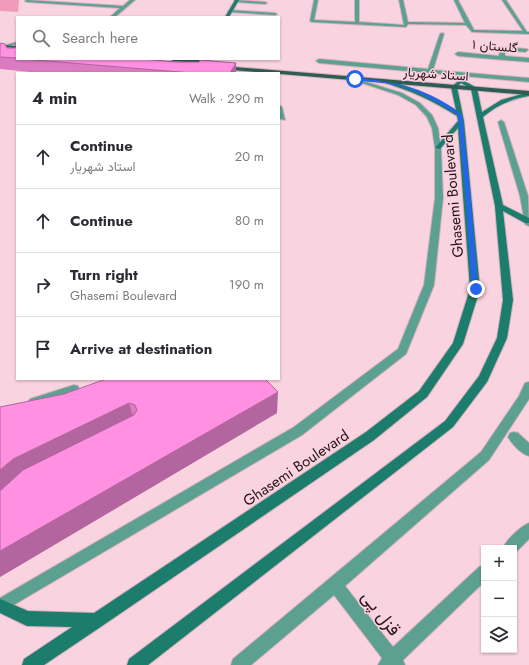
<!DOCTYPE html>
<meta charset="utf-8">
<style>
body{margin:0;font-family:Jost,Vazirmatn,sans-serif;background:#f2f2f3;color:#2b2b33}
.controls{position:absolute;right:12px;bottom:12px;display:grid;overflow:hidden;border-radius:0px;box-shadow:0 1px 3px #0004}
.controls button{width:36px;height:36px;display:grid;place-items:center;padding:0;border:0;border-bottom:1px solid #e1e1e2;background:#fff;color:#2b2b33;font:20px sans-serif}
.stop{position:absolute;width:12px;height:12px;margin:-9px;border:3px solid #2563eb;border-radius:50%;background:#fff}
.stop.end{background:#2563eb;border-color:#fff;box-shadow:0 1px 4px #0008}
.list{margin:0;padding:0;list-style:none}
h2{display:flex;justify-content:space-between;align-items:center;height:52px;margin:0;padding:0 16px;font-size:17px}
h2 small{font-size:13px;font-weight:400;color:#7c7c81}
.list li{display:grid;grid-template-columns:26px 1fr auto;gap:12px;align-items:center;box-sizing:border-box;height:64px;padding:0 16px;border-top:1px solid #e1e1e2}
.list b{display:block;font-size:15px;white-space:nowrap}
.list p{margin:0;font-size:13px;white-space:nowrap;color:#7c7c81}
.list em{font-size:13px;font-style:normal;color:#7c7c81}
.icon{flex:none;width:22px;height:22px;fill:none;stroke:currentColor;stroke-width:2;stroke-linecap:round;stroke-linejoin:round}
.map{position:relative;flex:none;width:529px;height:665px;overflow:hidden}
.search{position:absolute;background:#fff;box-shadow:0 1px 3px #0004;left:16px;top:16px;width:264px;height:44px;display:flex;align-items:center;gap:10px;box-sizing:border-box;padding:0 14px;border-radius:0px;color:#7c7c81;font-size:15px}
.panel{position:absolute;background:#fff;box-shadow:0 1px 3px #0004;left:16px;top:72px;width:264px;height:308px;border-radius:0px}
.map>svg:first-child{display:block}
.green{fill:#f29ab9}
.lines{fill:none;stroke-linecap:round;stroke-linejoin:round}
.street-casing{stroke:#d3b0bc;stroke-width:2}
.secondary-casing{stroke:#d3b0bc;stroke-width:2}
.primary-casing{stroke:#d3b0bc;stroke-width:2}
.street{fill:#5ca091;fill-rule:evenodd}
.secondary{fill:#1d7d6c;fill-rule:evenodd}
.primary{fill:#2c5c52;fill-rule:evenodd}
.wall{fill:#db7cc2}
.shaded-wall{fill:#b2659e}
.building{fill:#ff90e2;stroke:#b2659e}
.route{fill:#2563eb}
.labels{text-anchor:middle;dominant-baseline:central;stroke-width:3;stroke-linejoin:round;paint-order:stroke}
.far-street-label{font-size:13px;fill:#28131b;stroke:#f9d3df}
.street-label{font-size:15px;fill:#28131b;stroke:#f9d3df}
.near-street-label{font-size:18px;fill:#28131b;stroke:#f9d3df}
</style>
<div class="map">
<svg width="529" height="665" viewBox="0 0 529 665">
<rect width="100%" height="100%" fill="#f9d3df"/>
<!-- green -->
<path class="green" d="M0 0H19L18 12 0 11Z"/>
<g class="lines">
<defs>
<path id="street" d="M26 0 123 6 130 0H135L115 17H110L120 8 27 2 25 1Z
M235 0 265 2 267 3 265 4 236 2 234 1Z
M314 0H318L314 20 355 22V0H359V22L404 25 399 0H403L408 22 465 23 454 0H458L474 30 523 31 502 0H506L527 32H529V34L472 32 466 25 408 24 406 27 312 22 310 21Z
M230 10 275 13 277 14 275 15 228 12Z
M442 33 444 34 433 70 529 78V82L319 63 316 61 319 59 428 69 440 34Z
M17 42V44L5 47 3 46Z
M500 47 527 49 528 50 525 52 505 50V56L529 58V62L458 56 455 54 458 52 499 56Z
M353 78 402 93 420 103 432 115 438 128 441 148 443 198 434 285 406 354 302 435 0 613V598L294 427 398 349 424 285 435 198V148L432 128 427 117 416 105 398 95 353 80Z
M279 105 282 107 285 120 280 119Z
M501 120 504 122 528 196 529 226 525 224 520 196 498 122Z
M529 382V399L489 460 345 586 393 647 479 567 484 565V582L403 660 405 665H378L382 658 334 595 251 665H231L233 659 481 452 519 396 525 383Z
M74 385 78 386 79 389 78 392 34 407 30 405 28 402 30 399Z
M514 432 518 433 529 443V456C521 454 512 444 508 437L510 433Z
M529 523V539L515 553 514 548H503C507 539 520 527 529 523Z"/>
<path id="secondary" d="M235 0H239L229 17H225Z
M383 79C410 86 432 95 456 110L451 87 461 79 477 88 482 112 501 100 529 92V96C511 99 497 105 483 117L503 205 529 218V223H525L503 211 513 300 507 338 487 382 453 427 148 665H127L129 659 445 421 479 376 497 338 503 300 495 206 471 89 461 83 457 87 464 121 480 289 463 344 427 397 374 440 102 626 44 665H22L24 659 72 627 27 626 0 613V599L28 611 94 613 366 432 419 391 453 343 470 289 458 128 440 149 435 148 458 121 457 116C431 100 410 90 381 82V80Z"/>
<path id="primary" d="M0 45 17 46V48L0 47Z
M170 59H193L215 62 212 64 173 61Z
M222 66 529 91V95L220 69V67Z"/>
</defs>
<!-- street casing -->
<use href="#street" class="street-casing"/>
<!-- secondary casing -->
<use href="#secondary" class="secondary-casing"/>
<!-- primary casing -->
<use href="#primary" class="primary-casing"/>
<!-- street -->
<use href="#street" class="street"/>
<!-- secondary -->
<use href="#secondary" class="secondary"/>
<!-- primary -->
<use href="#primary" class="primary"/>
</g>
<!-- wall -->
<path class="wall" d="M0 43 7 48H15L16 47 15 45H17V59H142L176 62 236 63V73H41L0 69Z
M64 394 277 413 0 577Z"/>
<!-- shaded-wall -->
<path class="shaded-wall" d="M236 63V73H230Z
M278 392 277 413 0 577V551Z
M129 403 135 424 0 502V470L13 459Z"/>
<!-- building -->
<path class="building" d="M0 43 5 44 7 48H15L17 46 15 45H17V58L0 57Z
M23 59H142L176 62H199L200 60 236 63 230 73H192Z
M106 379H265L278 392 0 551V491L23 470 134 415 137 410 135 405 129 403 13 459 0 470V407L64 394Z"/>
<!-- route -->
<path class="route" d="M355 78C394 81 431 89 462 115L471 201 478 291 472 289 466 201 458 115C442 105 424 94 406 88 389 82 371 82 354 80Z"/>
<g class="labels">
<!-- far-street labels -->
<g class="far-street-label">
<text transform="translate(495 46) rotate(5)">۱ گلستان</text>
<text transform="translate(436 74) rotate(4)">استاد شهریار</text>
</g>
<!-- street labels -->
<g class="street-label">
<text transform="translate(453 196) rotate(-95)">Ghasemi Boulevard</text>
<text transform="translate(296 468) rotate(-34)">Ghasemi Boulevard</text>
</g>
<!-- near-street labels -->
<g class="near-street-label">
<text transform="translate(381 613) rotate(52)">قزل پی</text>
</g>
</g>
</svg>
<div class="controls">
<button>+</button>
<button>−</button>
<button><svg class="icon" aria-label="layers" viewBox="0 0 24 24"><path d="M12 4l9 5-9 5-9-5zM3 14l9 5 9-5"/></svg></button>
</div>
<div class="stop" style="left:355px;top:79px"></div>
<div class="stop end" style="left:476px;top:289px"></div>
<div class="search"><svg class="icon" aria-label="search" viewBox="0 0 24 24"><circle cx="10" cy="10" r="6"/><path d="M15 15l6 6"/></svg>Search here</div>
<section class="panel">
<h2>4 min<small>Walk · 290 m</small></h2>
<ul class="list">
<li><svg class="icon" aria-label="ahead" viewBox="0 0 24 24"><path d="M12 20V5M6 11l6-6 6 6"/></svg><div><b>Continue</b><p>استاد شهریار</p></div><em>20 m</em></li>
<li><svg class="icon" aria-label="ahead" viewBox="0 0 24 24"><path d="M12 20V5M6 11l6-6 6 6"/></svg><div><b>Continue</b></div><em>80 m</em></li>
<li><svg class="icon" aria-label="right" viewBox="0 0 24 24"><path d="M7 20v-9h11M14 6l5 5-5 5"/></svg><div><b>Turn right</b><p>Ghasemi Boulevard</p></div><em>190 m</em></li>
<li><svg class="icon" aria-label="arrive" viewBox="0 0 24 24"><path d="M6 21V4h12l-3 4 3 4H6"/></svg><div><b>Arrive at destination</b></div></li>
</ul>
</section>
</div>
